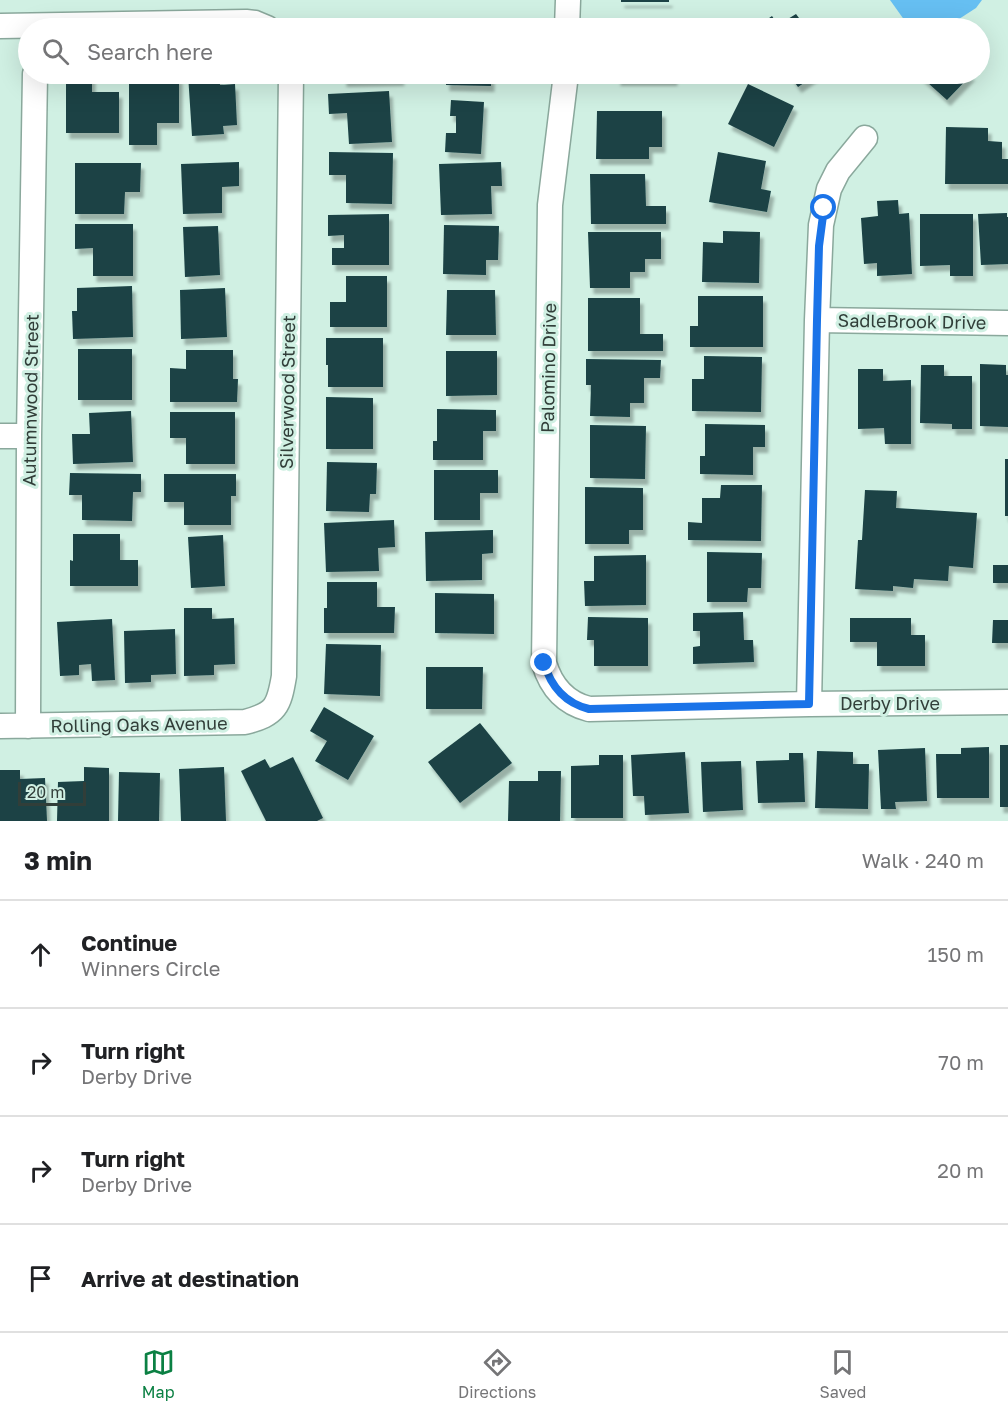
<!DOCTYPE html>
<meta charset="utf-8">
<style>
body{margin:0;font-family:"Golos Text",sans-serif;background:#f2f2f2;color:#202124}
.scale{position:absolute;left:18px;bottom:15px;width:68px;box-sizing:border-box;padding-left:6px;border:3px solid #313e39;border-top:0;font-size:16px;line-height:21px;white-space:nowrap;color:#313e39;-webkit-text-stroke:4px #d0f0e3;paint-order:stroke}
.stop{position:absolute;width:18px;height:18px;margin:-14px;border:4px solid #1a73e8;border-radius:50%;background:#fff}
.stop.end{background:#1a73e8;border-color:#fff;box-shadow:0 2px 6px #0008}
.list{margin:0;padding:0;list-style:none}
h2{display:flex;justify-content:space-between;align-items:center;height:78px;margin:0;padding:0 24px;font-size:26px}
h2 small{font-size:20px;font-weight:400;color:#757577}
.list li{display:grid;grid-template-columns:39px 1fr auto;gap:18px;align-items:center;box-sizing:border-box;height:108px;padding:0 24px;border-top:2px solid #e0e0e0}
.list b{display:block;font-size:22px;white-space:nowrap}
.list p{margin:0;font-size:20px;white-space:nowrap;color:#757577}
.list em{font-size:20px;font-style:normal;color:#757577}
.icon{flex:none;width:33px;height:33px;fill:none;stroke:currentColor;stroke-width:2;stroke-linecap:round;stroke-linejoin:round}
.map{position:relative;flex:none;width:1008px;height:821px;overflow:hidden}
.search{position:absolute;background:#fff;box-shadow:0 6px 24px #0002;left:18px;right:18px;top:18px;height:66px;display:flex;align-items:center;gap:15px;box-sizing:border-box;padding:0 21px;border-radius:33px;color:#757577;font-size:22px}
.sheet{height:510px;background:#fff}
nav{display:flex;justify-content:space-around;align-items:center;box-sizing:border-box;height:84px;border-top:2px solid #e0e0e0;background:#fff;font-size:16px;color:#757577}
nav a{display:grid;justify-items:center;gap:3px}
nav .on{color:#0b8043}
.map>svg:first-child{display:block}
.water{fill:#66bff2}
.building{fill:#1a4245;filter:url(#shadow)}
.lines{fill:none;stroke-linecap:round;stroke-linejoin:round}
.street-casing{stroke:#8aa89c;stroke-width:27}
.street{stroke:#fff;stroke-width:24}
.route{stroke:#1a73e8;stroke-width:8}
.labels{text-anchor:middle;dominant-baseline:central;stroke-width:6;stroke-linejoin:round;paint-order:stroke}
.street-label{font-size:18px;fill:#313e39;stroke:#d0f0e3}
</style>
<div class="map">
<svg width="1008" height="821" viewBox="0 0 1008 821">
<defs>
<filter id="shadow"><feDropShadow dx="3.5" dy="6" stdDeviation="1.5" flood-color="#0004"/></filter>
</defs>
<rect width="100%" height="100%" fill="#d0f0e3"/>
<!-- water -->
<path class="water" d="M890 0H982L976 8 945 28H910Z"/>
<!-- building -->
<path class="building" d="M621 0H669V2H621Z
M796 14 805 26 817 18 824 28H758L756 27 772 16 778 25Z
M66 74H92V92H119V133H66Z
M129 74H151V77H179V123H157V145H129Z
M188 74H219L220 85 235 84 237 125 223 126 224 134 192 136Z
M343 74H400L401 80 343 81Z
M446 74H491V86L446 85Z
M617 74H674V80H617Z
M789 74H817L798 87Z
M918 74H972L947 100Z
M748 84 794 106 774 147 728 124Z
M389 91 392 142 349 144 347 113 329 114 328 94Z
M451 100 484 102 481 154 445 152 446 133H456V116H450Z
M597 111H662V147H649V159H596Z
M946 127 988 128V141L1002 142V159H1008V184H945Z
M329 152 393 153 392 204 346 203V175H329Z
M718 152 766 161 761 189 771 191 767 212 709 202Z
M239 162V186L222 187V213L183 214 181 164Z
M501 162 502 186H491L492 214 441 215 439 164Z
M75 163H141L140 192H125L124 214H75Z
M590 174H645L646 206H666V224H591Z
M898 200 899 214 909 213 912 274 877 276V263L864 264 861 218 878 216 877 201Z
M1007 213V217H1008V264L981 265 978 214Z
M389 214V265H332V248H344V235L328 236V215Z
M920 214H973V276H950V265L920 266Z
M75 224H133V276H93V248L75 249Z
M444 225 499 226 498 260H486V275L443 274Z
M218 226 220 275 185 277 183 227Z
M723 231 760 232 759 283 702 282 703 242 723 243Z
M588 232H661V259H645V272H630V288H590Z
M346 276H387V327H330V302H346Z
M132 286 133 337 73 339 72 311H77V288Z
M225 288 227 337 181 339 180 290Z
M447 290H495L496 335H446Z
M698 296H763V347H690V326H698Z
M588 298H640V334H663V351H588Z
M326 338H383V387H328V365H326Z
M78 349H132V400H78Z
M186 350H233V379H238L237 402H170V368L186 369Z
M446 351H497V395L446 396Z
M704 356 762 357 761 412 692 411V379H704Z
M586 359 661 360 660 378H644V403H630V417L590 416 591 385H586Z
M980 364 1006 365V375H1008V427L980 426Z
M921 365H944V376H972V429H952V424L920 423Z
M858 369H883V381L911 380V444H885L884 428 858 429Z
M326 397 373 398V449H326Z
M437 409 496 410V431H483V460H433V441H437Z
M131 411 133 462 73 464 72 434H90L89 413Z
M170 412H235V464H186V438H170Z
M705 424 765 425V447H753V475L700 474V456H705Z
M590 425 646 426 645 479 590 478Z
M1005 459H1008V516H1005Z
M327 462 377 463 376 494H370L369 512 326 511Z
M434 470H498V493H480V520H434Z
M70 473 141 474V492H133L132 521 82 520V495H69Z
M164 474H236V496H231V525H184V502H164Z
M721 485H762L761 541 688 540V522L702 523V498H720Z
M585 487 643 488V530H629V544H585Z
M865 490 897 491 896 508 977 513 973 568 949 566 948 581 914 579 913 588 893 586V591L855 589 858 540H862Z
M394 520 395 547 378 548 379 571 326 572 324 523Z
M493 530V553L482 554V580L426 581 425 532Z
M73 534H120V560H138V586H70V560L73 561Z
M223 535 225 586 191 588 188 537Z
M707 552 762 553 761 588H748L747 602H707Z
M646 555V605L585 606 584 581H594V556Z
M993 565H1008V583H993Z
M327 582H377V607H395L394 633H324V608H327Z
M435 593 494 594V634L435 633Z
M184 608H212V619L234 618 235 664 214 665V675L184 676Z
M743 612 744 640H753L754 662 693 664V647L700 646V631H693V613Z
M588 617 648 618V666H594V640H587Z
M850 618H911V635H925V666H877V642H850Z
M112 619 115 680 92 681 91 664 79 665V675L60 676 57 622Z
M993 620H1008V643H992Z
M175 629 176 674 151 675V682L125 683 124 631Z
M326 644 381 645 380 696 324 694Z
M426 667H483L482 709H426Z
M324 707 374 736 348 780 315 761 327 741 310 731Z
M480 723 512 763 460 803 428 762Z
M1000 745H1008V807H1000Z
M989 747V798H937L936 754H961V748Z
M925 748 927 801 895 802 896 809H881L878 750Z
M817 751 853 752V764H869L868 809 815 808Z
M685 752 689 813 645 815 644 796H633L631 755Z
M789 753H803L805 802 758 803 756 761 789 760Z
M599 755H623V818H571V766L599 765Z
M293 757 323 818 317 821H266L241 771 265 759 270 768Z
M741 761 743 810 703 812 701 762Z
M84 767 109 768V821H57L58 782 84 781Z
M224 767 226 821H181L179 769Z
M0 770H20V779L45 778 47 821H0Z
M538 771H561L560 821H508L509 781H538Z
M119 772 160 773 159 821H118Z"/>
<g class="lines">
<defs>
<path id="street" d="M0 26 246 22 255 23 267 28
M567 28 568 0
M566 74 550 205 544 663C551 687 565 703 589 709L809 704 1008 702
M817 320 1008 323
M0 436H29
M809 704 817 320 821 225 829 189 838 171 865 138
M0 726 245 722C276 714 279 706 284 676L291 74
M28 726 29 436 35 74"/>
</defs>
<!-- street casing -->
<use href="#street" class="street-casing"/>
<!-- street -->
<use href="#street" class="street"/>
</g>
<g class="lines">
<!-- route -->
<path class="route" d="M544 663C551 687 565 703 589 709L809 704 817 320 819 246 824 208"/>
</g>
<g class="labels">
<!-- street labels -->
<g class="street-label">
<text transform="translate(912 321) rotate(1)">SadleBrook Drive</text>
<text transform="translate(548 368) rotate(-89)">Palomino Drive</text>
<text transform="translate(287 392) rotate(-89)">Silverwood Street</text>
<text transform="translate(30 400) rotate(-89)">Autumnwood Street</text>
<text x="890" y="703">Derby Drive</text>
<text transform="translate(139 724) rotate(-1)">Rolling Oaks Avenue</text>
</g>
</g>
</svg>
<div class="scale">20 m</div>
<div class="stop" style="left:824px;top:208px"></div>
<div class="stop end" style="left:544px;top:663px"></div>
<div class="search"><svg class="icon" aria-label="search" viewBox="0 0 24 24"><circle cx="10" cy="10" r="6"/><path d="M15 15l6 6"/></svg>Search here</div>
</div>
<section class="sheet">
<h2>3 min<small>Walk · 240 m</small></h2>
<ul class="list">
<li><svg class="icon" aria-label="ahead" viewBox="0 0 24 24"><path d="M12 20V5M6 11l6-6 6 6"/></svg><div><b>Continue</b><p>Winners Circle</p></div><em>150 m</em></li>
<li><svg class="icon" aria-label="right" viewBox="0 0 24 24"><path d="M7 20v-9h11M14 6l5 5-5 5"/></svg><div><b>Turn right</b><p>Derby Drive</p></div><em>70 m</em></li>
<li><svg class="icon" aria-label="right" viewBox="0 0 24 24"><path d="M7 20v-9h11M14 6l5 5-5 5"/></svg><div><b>Turn right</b><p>Derby Drive</p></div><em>20 m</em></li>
<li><svg class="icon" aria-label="arrive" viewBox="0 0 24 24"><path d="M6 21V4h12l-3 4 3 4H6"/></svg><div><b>Arrive at destination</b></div></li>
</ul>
</section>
<nav>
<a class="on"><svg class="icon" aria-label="map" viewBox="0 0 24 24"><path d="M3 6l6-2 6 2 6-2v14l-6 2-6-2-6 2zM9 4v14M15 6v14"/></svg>Map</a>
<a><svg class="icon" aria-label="directions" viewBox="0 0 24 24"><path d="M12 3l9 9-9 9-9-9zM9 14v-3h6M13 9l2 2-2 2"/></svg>Directions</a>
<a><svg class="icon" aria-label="saved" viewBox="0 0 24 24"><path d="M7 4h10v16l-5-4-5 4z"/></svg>Saved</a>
</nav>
